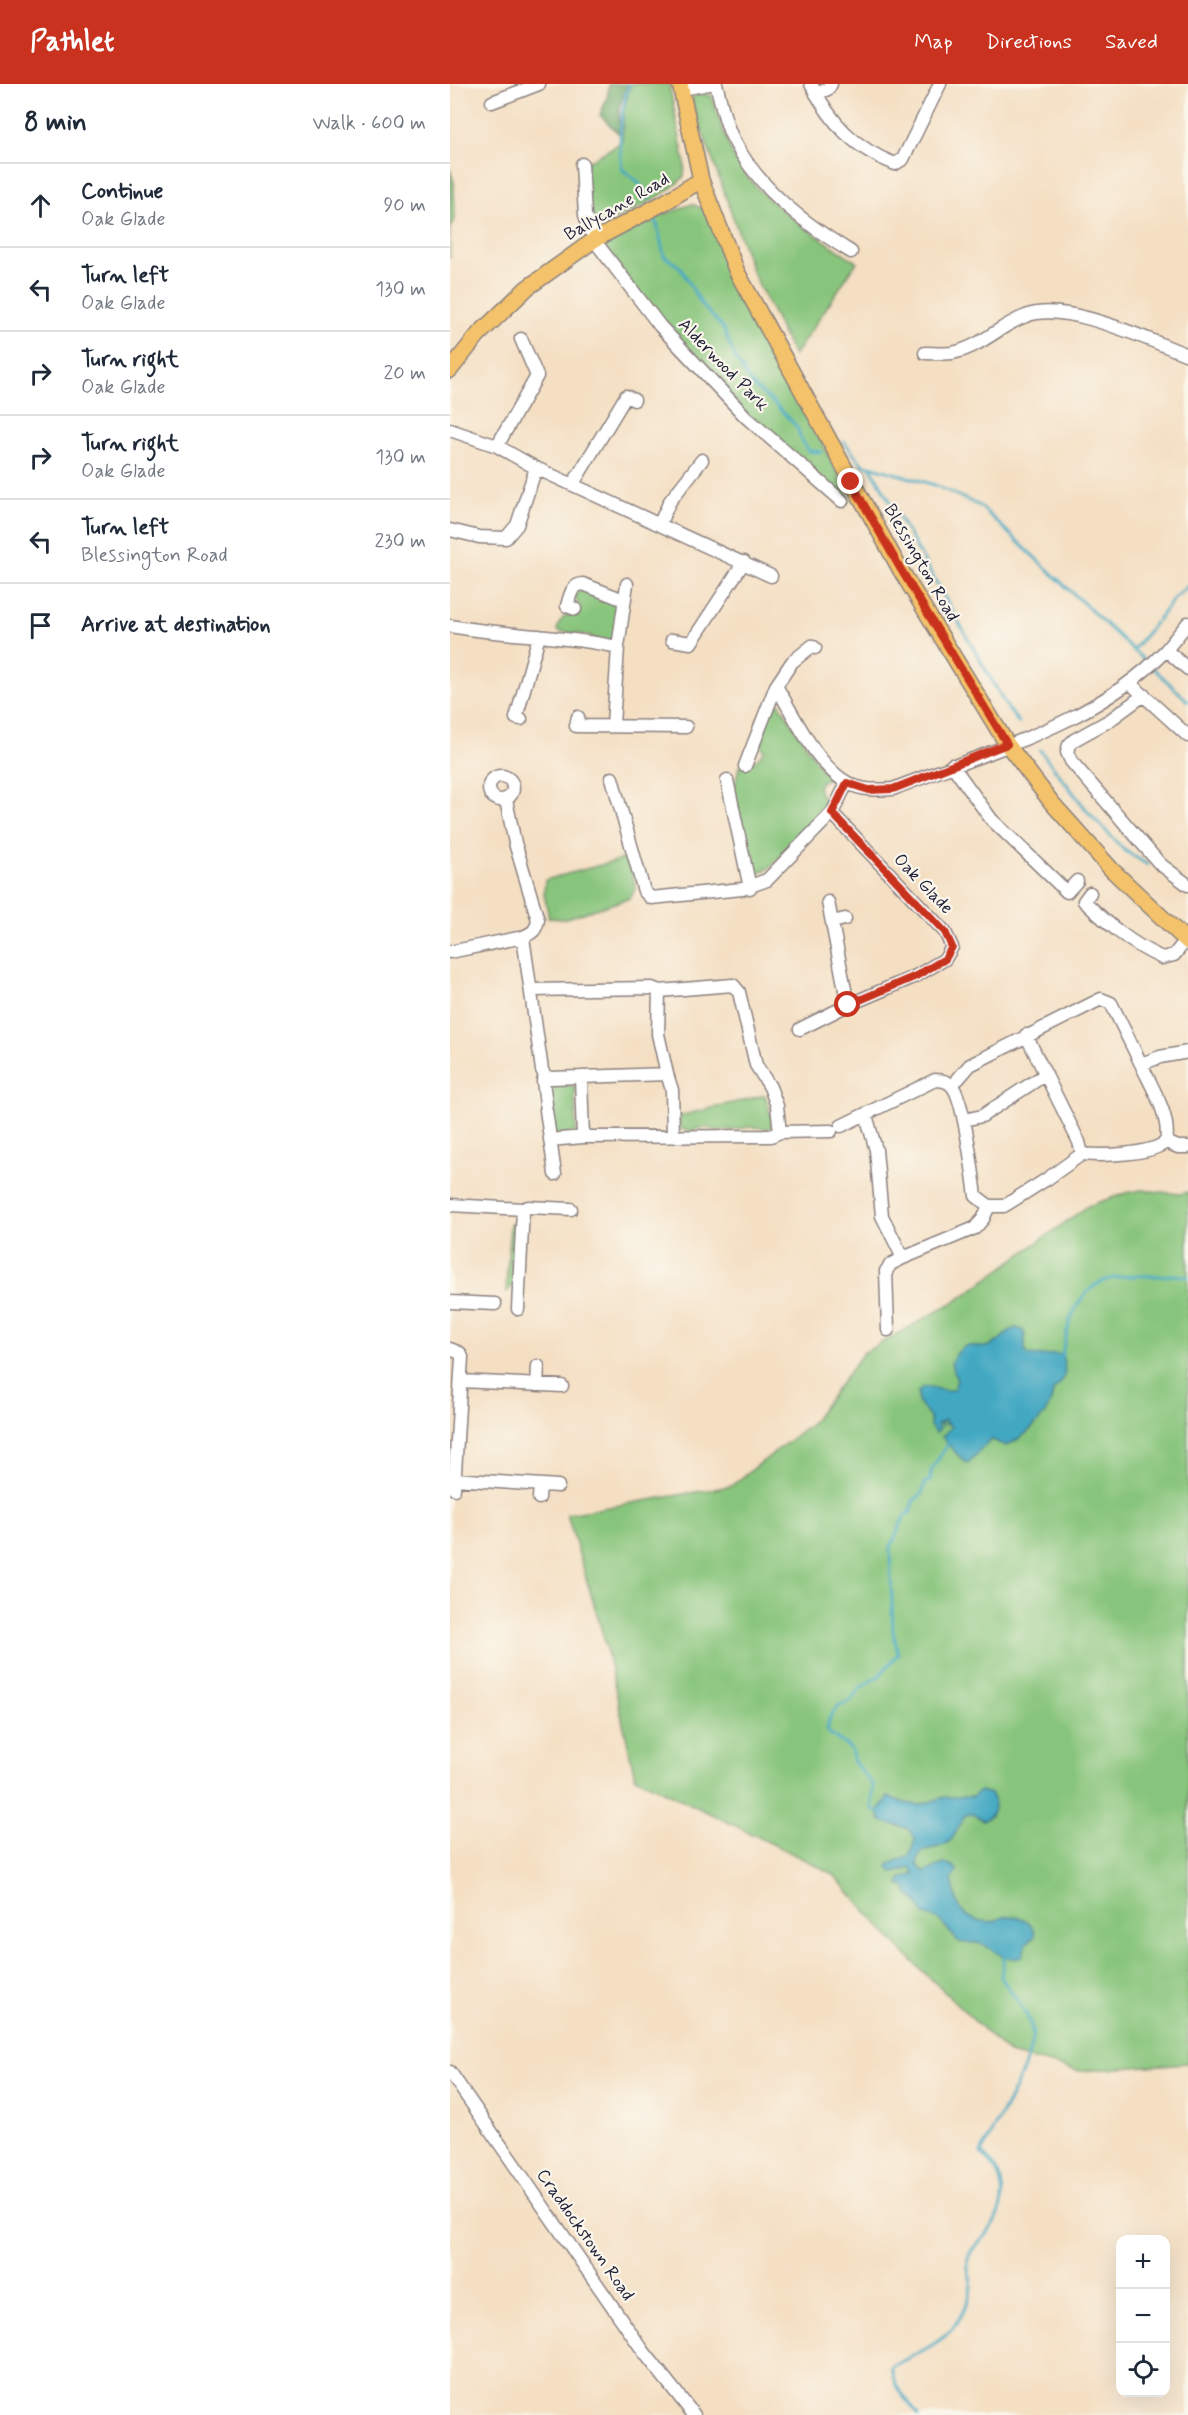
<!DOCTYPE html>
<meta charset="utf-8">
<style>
body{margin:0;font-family:Mynerve,sans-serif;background:#f6f6f7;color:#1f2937}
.controls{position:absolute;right:18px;bottom:18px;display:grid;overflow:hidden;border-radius:12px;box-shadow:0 6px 24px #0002}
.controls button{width:54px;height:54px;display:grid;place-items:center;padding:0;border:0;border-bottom:2px solid #e0e1e3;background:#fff;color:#1f2937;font:30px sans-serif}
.stop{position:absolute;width:18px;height:18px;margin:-14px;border:4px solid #c8321e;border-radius:50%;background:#fff}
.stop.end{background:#c8321e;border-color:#fff;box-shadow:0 2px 6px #0008}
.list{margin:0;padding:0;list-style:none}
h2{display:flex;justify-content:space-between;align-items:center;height:78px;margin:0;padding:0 24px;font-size:26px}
h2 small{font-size:20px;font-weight:400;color:#747a83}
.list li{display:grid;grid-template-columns:39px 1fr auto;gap:18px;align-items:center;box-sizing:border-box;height:84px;padding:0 24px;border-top:2px solid #e0e1e3}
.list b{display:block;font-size:22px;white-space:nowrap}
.list p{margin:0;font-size:20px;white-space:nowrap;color:#747a83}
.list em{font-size:20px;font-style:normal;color:#747a83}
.icon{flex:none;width:33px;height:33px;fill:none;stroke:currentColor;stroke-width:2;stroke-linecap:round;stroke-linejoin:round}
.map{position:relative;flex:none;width:738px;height:2331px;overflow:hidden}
header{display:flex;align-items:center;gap:36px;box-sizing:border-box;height:84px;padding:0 30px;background:#c8321e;color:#fff}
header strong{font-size:28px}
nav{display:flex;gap:33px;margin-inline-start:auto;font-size:21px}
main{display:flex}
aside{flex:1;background:#fff}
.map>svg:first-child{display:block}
.green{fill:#88c57b;stroke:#55745b;stroke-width:1.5}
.forest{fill:#6eaa6b;stroke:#486653;stroke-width:1.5}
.water{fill:#42a8c2;stroke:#32657e;stroke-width:1.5}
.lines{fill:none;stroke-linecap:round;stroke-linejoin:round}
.stream{stroke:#42a8c2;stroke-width:3}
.minor-casing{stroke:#8b807f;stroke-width:15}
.major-casing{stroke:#8b807f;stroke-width:18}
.minor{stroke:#fff;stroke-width:12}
.major{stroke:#f3c26a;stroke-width:15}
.route{stroke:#c8321e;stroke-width:8}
.labels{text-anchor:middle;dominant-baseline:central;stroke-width:4.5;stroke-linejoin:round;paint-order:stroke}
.street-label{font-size:18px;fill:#22223b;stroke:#fbf7ec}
</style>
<header>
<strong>Pathlet</strong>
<nav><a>Map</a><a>Directions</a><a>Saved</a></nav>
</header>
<main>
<aside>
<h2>8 min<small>Walk · 600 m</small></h2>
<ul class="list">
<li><svg class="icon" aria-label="ahead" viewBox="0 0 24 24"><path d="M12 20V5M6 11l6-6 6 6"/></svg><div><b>Continue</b><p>Oak Glade</p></div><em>90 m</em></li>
<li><svg class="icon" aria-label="left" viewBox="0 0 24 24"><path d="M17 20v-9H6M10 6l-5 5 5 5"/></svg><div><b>Turn left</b><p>Oak Glade</p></div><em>130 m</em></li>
<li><svg class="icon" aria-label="right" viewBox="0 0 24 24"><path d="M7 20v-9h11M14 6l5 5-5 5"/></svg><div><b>Turn right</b><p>Oak Glade</p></div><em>20 m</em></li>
<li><svg class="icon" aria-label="right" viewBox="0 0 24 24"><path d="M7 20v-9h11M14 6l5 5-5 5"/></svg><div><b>Turn right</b><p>Oak Glade</p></div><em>130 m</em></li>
<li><svg class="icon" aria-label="left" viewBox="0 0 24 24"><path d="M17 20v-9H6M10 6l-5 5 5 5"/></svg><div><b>Turn left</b><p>Blessington Road</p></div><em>230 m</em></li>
<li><svg class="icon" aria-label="arrive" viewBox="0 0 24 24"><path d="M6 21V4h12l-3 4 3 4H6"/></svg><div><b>Arrive at destination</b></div></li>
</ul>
</aside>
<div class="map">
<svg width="738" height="2331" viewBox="0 0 738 2331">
<rect width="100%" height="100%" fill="#fbf7ec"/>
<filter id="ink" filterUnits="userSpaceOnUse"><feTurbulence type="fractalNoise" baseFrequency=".0167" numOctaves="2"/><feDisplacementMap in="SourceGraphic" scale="12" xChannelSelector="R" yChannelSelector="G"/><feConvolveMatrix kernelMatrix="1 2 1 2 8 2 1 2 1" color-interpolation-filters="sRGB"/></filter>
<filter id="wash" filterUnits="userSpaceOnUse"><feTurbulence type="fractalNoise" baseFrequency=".008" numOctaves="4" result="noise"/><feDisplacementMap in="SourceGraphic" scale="24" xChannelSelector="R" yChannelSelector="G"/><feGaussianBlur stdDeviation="1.35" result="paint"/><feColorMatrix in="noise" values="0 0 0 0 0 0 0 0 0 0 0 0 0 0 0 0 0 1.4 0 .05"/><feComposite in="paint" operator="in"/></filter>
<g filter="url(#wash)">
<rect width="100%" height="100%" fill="#f4dfc3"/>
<!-- green -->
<path class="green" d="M181 0H219L235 80 234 93C212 115 178 129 149 142L137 131 134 80 172 58 174 25Z
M247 10 261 11C269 33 275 57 286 77 307 115 371 155 407 178L344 272 303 189 241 16Z
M0 85 4 99 5 135 0 145V175Z
M242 120 254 125 401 416 396 419 298 331 211 240 151 158 183 142Z
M132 505 164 518 168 524 166 556 152 557 137 551 107 547C109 535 116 528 128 532L130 523 125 514 127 508Z
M329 619 371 685 381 694 371 697 368 703 371 712 379 716 321 783 302 793 284 706 289 682C299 681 310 675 314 666 304 655 319 626 329 619Z
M177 774 186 804 180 814 114 835 99 834 94 810 95 796Z
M98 999 125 1002 126 1049 107 1051 104 1049Z
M315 1011 322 1035V1044C315 1046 310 1043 303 1043 291 1043 278 1049 265 1046 258 1044 250 1042 243 1047L230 1045 229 1032Z
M691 1106 730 1110 738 1108V1979L629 1987 559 1970 454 1869 382 1789 185 1693 154 1554 117 1430 281 1402 361 1340 413 1269 509 1215 638 1122 676 1109Z
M60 1140H68L64 1201 56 1208Z"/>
<!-- forest -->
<path class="forest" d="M159 0H177L169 24V50L150 31 157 14Z"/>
<!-- water -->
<path class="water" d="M566 1244 573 1246 575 1251V1266L578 1271C592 1274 600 1268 612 1271 616 1285 617 1297 604 1305 602 1310 602 1315 600 1319 594 1336 571 1356 555 1362L541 1355 518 1379C508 1374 500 1361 492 1353L501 1343 497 1339 495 1341V1336L492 1338 491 1342 490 1339 487 1340 489 1346 486 1349 480 1342V1334L468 1317V1308C478 1295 489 1311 504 1305L507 1296 501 1279C517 1248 525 1270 542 1261 552 1257 555 1247 566 1244Z
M530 1707 540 1710C547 1719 545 1733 533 1736L522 1730 515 1731C510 1739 506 1751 500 1757 486 1770 470 1757 467 1781L474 1788C486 1785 496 1773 507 1786L502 1796C505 1805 505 1816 510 1824 518 1835 530 1839 544 1837 549 1836 552 1832 557 1832 571 1832 584 1837 585 1852L577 1859 572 1873C551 1879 544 1862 527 1859 521 1858 513 1861 508 1857 493 1844 497 1836 474 1831L467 1817 458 1810 455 1803 449 1802 451 1795 465 1790 461 1784 444 1789 438 1784 439 1780 459 1772 465 1756C460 1737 443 1745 430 1736L428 1728 438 1713 455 1719 469 1721 495 1713H522Z"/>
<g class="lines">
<!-- stream -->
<path class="stream" d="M179 0C170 28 168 56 172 85L188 98 199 115
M206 135 214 172 230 183 252 221 273 244 286 276 302 301 324 319 347 343 351 355 359 367 371 368
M394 358 413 381 420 382 558 625 569 639
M420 382 485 401 530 422 697 579
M708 536 725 513 738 502
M683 566 705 539
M702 583 738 617
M590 666 639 729 674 766 698 781
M611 1273C615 1260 616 1245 622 1232 639 1192 665 1191 702 1192 716 1193 723 1188 738 1193
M430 1728 423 1726 422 1722 423 1701 404 1678 401 1665 379 1649 377 1644 380 1633 388 1622 400 1617 411 1603 429 1592 448 1570 443 1547 440 1465 454 1433 461 1427 463 1417 472 1410 475 1398 480 1397 481 1387 499 1358
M468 2331 445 2300 441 2283C459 2273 490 2260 503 2244 512 2232 522 2213 521 2198 520 2191 516 2182 518 2175 520 2164 531 2158 537 2150 558 2121 559 2092 531 2069 544 2042 587 1973 582 1945 577 1925 561 1910 551 1893L555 1869"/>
</g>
</g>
<g filter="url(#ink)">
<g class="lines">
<defs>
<path id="minor" d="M266 0C271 17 274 37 282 53 307 104 354 139 401 168
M361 0C381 39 404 64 445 80L453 75 490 0
M232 5 259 0
M366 10 378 5 381 0
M42 18 89 0
M132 80 135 131 144 156 210 242 296 333 392 417
M475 269C483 269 494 270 502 269 530 264 550 241 576 232 615 216 698 256 738 271
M0 346 47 362 86 384 321 492
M47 362 87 292 71 255
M123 400 176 312 184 316
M210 439 220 417 252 376
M0 446 29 453 56 454 67 441 86 384
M125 525 117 522C120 512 121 501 133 500L174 516
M738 539 716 566 738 585
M0 542C56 552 113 551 168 563
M222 556 241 559 294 478
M365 564 362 562 342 578 326 602C344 631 367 683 398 699 412 707 428 706 443 705 537 667 645 641 716 566
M680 599 738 652
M694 611 660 636 624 656 619 661 617 668 621 677 710 780 738 801
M128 633 126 642 236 643
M71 635 66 634 89 552
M163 641 168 563 177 500
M502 681 541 735 617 808 627 797
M295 682 326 602
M39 704a12 12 0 1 1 24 0a12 12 0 1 1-24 0Z
M162 694 194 807 201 814 292 805 317 796 382 729 397 699
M277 696 300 804
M640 809 634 817C658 840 681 860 712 874L724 871 736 856
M378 818 398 921
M382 838 395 835
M73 853 92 986 95 992 93 997 96 1020
M0 868 73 853C82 849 86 847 88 836L65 759 56 716
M81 906 202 904 209 907 283 901 289 908 306 981 320 1003 327 1022 330 1048 321 1052 133 1053 131 993 101 994 95 992
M209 907 208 950 217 990
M350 945 398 921 466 892 495 875 502 863 495 848 382 729
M576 951 629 1058 632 1070
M738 968 710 973 691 980C702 1004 721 1032 716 1058L728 1063H738
M131 993 217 990 222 1006 223 1053
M508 995 520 981 651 915 661 919 691 980
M96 1026 105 1090
M416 1031 426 1066 432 1132 453 1174 441 1180 436 1187 438 1246
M514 1036 532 1032 596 990
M391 1042 485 996C491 996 498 997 502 1002 514 1015 523 1091 526 1112L539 1122
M330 1048 381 1047
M100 1056 133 1053
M0 1121 73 1125 78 1123 121 1125
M453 1174 525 1144 533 1135 539 1122H554L597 1095 632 1070C652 1072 700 1071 716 1058
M0 1218 45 1220
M68 1225 73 1125
M0 1265 10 1269 12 1273 4 1405
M11 1297 112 1302
M87 1301 88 1282
M4 1395 108 1402
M89 1414 90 1401
M0 1988 194 2268 244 2331"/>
<path id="major" d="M230 0 251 96 287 188 450 485 557 660 602 719 662 786 738 858
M0 286 28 251 77 204 144 156 215 118 251 96"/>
</defs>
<!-- minor casing -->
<use href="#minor" class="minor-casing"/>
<!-- major casing -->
<use href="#major" class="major-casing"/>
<!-- minor -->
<use href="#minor" class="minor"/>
<!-- major -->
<use href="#major" class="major"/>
</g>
</g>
<g class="lines" filter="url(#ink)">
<!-- route -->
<path class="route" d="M398 921 466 892 495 875 502 863 495 848 382 729 397 699 419 706 443 705 557 660 450 484 401 398"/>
</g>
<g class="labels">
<!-- street labels -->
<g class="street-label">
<text transform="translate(167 123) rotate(-30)">Ballycane Road</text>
<text transform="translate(273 281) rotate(46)">Alderwood Park</text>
<text transform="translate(471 479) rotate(60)">Blessington Road</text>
<text transform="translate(473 800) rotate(46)">Oak Glade</text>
<text transform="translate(135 2151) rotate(55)">Craddockstown Road</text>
</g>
</g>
</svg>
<div class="controls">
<button>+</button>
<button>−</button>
<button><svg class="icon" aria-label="locate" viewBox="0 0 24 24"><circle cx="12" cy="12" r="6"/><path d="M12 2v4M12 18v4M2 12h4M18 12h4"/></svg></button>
</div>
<div class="stop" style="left:398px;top:921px"></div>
<div class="stop end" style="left:401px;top:398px"></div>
</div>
</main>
